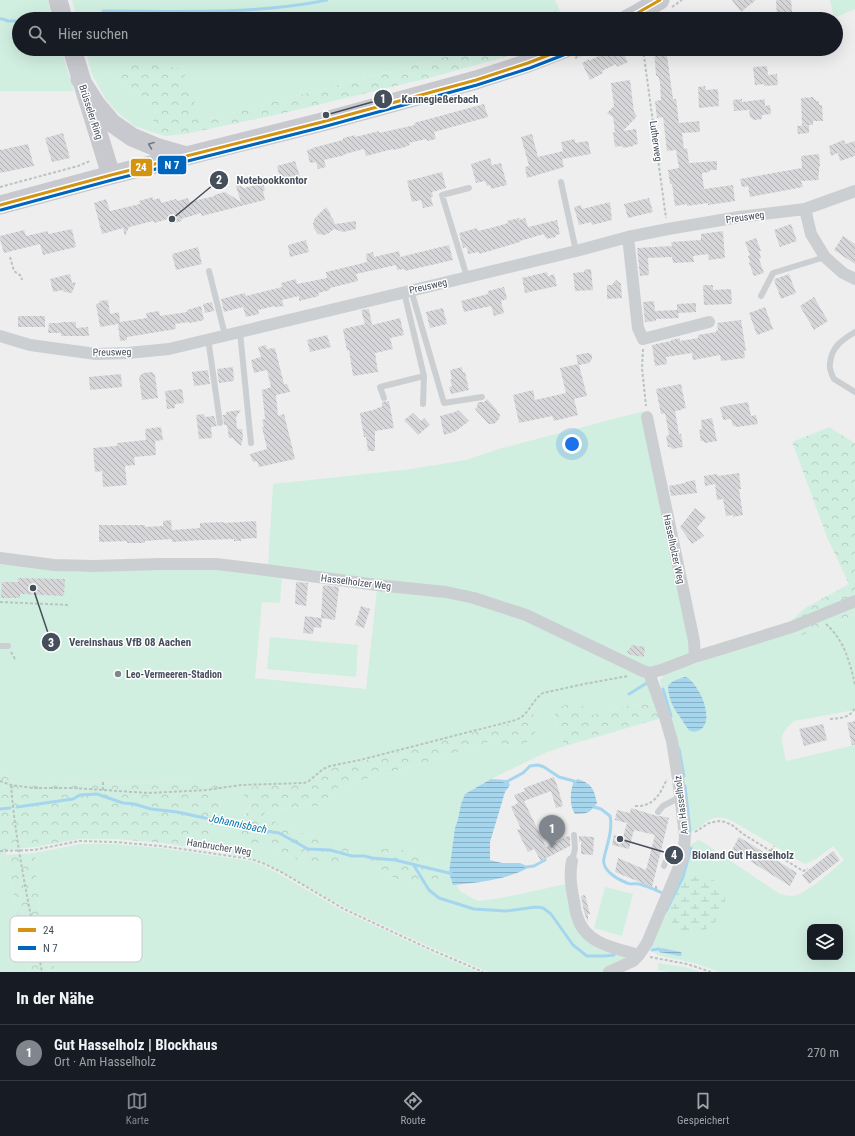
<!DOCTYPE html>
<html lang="de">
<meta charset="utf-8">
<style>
body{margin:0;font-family:"Roboto Condensed",sans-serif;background:#242831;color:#f1f3f6}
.controls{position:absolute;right:12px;bottom:12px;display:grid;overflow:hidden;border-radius:8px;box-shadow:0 4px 16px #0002}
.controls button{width:36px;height:36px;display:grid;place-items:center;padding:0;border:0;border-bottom:1px solid #363941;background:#171b24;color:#f1f3f6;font:20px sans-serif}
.you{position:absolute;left:572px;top:444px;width:14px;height:14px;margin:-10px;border:3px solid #fff;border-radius:50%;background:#1a73e8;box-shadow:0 0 0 6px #1a73e833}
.badge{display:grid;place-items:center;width:26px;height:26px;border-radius:50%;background:#80868e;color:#fff;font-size:13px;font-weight:700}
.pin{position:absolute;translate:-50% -33px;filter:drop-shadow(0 1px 2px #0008)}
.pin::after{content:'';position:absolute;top:21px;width:14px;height:12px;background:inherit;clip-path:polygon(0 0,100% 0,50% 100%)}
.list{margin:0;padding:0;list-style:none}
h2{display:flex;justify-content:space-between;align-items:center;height:52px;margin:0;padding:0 16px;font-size:17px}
h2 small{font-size:13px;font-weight:400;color:#9ea1a6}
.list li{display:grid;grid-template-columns:26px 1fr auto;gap:12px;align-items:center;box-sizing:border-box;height:56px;padding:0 16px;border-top:1px solid #363941}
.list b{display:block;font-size:15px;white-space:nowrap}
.list p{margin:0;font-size:13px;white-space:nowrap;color:#9ea1a6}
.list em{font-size:13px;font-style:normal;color:#9ea1a6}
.icon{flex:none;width:22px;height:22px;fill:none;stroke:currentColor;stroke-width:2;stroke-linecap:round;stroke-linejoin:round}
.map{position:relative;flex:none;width:855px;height:972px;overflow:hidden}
.search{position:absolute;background:#171b24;box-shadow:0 4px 16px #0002;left:12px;right:12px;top:12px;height:44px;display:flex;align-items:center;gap:10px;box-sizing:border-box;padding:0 14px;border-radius:22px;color:#9ea1a6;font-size:15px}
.sheet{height:108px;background:#171b24}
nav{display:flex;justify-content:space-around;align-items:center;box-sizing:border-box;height:56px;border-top:1px solid #363941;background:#171b24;font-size:11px;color:#9ea1a6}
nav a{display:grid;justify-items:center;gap:2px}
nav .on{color:#80868e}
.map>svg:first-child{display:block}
.grass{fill:#d1efe0;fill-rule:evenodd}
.forest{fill:url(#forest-crowns)}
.wetland{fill:url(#wetland-marsh)}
.water{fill:url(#water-rules)}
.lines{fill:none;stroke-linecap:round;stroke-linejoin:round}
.stream{stroke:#a5d6ee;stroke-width:3}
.building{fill:url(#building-back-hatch)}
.path{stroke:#b8c4c2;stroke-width:2;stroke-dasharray:3 2;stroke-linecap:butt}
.lane{stroke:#cccfd2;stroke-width:6}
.street{stroke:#cccfd2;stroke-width:12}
.primary{stroke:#c7c9cf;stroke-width:19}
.bus-1-casing{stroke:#fff;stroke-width:6}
.bus-2-casing{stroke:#fff;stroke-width:6}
.bus-1{stroke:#d39412;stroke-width:3}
.bus-2{stroke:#0065bd;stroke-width:3}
.oneway{stroke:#727984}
.poi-dot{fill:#80868e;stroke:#fff;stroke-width:1.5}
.labels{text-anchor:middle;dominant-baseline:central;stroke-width:3;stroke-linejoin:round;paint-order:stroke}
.street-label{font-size:10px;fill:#454e5b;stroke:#fff}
.poi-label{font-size:10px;font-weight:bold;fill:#454e5b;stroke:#fff;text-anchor:start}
.water-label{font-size:11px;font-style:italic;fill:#0876ab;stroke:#fff}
.key{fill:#fff;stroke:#c7cace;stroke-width:1}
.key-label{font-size:11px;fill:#454e5b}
.leader{fill:none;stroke:#454e5b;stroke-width:1.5}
.callout-dot{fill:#454e5b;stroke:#fff;stroke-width:1.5}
.mark-label{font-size:12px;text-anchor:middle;font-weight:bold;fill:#fff}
.callout-label{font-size:11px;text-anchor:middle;font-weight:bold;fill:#454e5b;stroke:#fff;stroke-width:3;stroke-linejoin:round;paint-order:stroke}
.line-badge{stroke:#fff;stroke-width:1.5}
.badge-label{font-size:11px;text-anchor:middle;font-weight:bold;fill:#fff}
</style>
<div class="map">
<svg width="855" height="972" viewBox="0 0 855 972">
<defs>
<pattern id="forest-crowns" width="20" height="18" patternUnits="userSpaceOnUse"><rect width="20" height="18" fill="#d1efe0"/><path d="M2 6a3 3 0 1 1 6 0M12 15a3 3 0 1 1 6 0" fill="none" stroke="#b5cfc2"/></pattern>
<pattern id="wetland-marsh" width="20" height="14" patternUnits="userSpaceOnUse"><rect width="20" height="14" fill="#d1efe0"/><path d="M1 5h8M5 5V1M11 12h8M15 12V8" fill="none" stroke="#b5cfc2"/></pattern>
<pattern id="water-rules" width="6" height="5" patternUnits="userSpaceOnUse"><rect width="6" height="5" fill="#a5d6ee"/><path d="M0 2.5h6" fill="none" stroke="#88b0c4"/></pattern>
<pattern id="building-back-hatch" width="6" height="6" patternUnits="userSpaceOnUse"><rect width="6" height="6" fill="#d6d6d9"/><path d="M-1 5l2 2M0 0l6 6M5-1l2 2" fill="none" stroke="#afb0b3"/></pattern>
</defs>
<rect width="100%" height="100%" fill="#efeeee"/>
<!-- grass -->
<path class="grass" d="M0 0H48L52 19H19V49H61L74 91H0Z
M72 0H555L547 19H77Z
M830 0H855V9L834 18Z
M85 49H476L201 121 107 73 137 92 155 107 152 132 134 126 116 111 105 98 92 74Z
M644 411 691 654 648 669 515 606 268 565 273 484 411 469 466 460 502 448Z
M0 564 80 572 164 567 212 569 282 577 280 603 262 602 255 678 366 689 377 589 447 596 519 614 647 678 657 704 627 706 593 715 587 708 554 720 565 746 547 752 491 779 465 794 461 804 458 819 455 828 453 885H457L460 891 478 901 501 898 566 884 577 924 628 955 624 962 603 972H488L426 945 346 908 266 863 251 858 205 850 222 800 217 782 15 783 0 772ZM535 703 532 722 512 746 491 741 429 762 379 775 338 788 318 806 289 808 264 813 283 828 315 836 348 849 351 852 350 862 311 866 278 850 250 846 244 815 250 805 240 788 244 787 304 784C314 781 321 773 330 769 337 765 347 765 355 763L518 721 526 717ZM401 849 420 858 434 862 414 882 400 880 384 872 372 864Z
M855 615V710L794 721C790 725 785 729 783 734 780 740 785 754 786 761L855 745V972H720L694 963 657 955 653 951 650 944 691 845 698 840 701 841 780 894C784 895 789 896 793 896 807 894 833 869 844 860L833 846 816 859 805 864 734 822C726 818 717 815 709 820 701 824 702 828 692 831L691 837 661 689 660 680 666 672 689 664 692 665 723 654 793 633 800 636ZM685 677 701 697 707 715 688 729 675 709 669 695 682 678ZM810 927H840V957H810Z
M270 637 358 645 356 677 267 669Z
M80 844H115L161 848 251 861 264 866 281 875 343 911 425 949 478 972H56L39 908 35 853Z
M6 855 29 972H0V857Z
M605 887 633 894 622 936 594 928Z
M658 963 685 967 700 972H668L658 970Z"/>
<!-- forest -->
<path class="forest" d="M555 0 563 19H547Z
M476 49H526L515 54 433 77 280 114 185 134 165 136 152 132 155 107 137 92 107 73 138 62 183 69 201 121Z
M829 427 855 443V615L800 636 793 633 791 621 805 608 849 584 827 537 792 442Z
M536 702 532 722 536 730 533 738 525 743 512 746 491 741 429 762 379 775 338 788 318 806 289 808 264 813 283 828 315 836 349 849C352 853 352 861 349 865L330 867 311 866 278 850 250 846 238 829 250 805 239 788 244 787 304 784C314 781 321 773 330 769 337 765 347 765 355 763L518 721 526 717Z
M572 702 587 708 593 715 627 706 657 704 662 718 565 746 554 720 556 709Z
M0 772 15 783 217 782 222 800 205 850 162 843 116 839H79L35 847 6 850V855L35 853 39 908 56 972H29L6 855 0 857Z
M383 849H401L420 858 434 862 442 871 441 881 435 884 429 885 414 882 399 880 384 872 372 864 370 855 373 850Z"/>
<!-- wetland -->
<path class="wetland" d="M699 876 714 880 725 894V903L720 918 706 929 690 934 678 931 671 921 670 910 675 897 684 880Z"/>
<!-- water -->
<path class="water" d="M685 677 688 678C692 681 695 685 698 690 704 699 714 726 697 731 694 732 692 732 689 730 685 726 683 721 680 717 673 708 668 697 668 686 673 680 678 679 685 677Z
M491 779 507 780 510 785 505 792 490 842V860L502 863H520L529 867C511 879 474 883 453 885L449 873 455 828 458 819 461 804 465 794Z
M578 779C592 784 594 789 597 803 590 813 587 814 575 814 569 805 570 791 574 781Z
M662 948 681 952 682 955 680 956 659 952V949Z"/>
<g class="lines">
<!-- stream -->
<path class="stream" d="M103 11C177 11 254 15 327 0
M0 19H3L8 21H19
M663 689 671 716
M629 694 647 683
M679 749 684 776
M505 783 508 781 523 773 530 766 538 765 544 767 559 777 574 781 575 783
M685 786 690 831
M592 804 594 807 601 809 610 816C613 829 607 845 604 858 601 870 617 879 627 883 631 885 635 883 639 884 648 886 657 891 665 894
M17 807 73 799 80 795 97 794 123 803 134 804 151 809 177 812 214 820 254 825 267 831 279 833 308 849 330 850 352 856H364L372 858 395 860 449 873H451
M0 809 10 808
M413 864 429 890 439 898 474 909 506 911 536 907 543 908 551 914 573 945 587 956H604L614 955
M526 867 534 866 545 860 543 856
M666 911 683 877 691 848
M652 950 659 949"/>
</g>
<!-- building -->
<path class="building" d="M732 0H756L741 12Z
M776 0H791L793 19H777Z
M612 49H621L628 62 617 67 616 64 602 71 603 73 590 80 582 63 589 59V61Z
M654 49H666L673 99H676L679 123 699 121 700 132 682 133 684 149 687 148 689 163 717 161V170H710V172L702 173 704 189 733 185 735 201 708 205V203L687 206V204L675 206 672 184H670L668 170 679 168 676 150 667 151 663 117 657 118 655 101 661 100 660 83 658 76H656Z
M767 66 768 75 777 74 778 85 764 86V84L755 85 753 67Z
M630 80 634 112 637 116 623 131 636 129 638 144 633 145 634 146 623 148 622 146 615 147 613 132H615L613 117 607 113 614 106 611 83Z
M705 86 706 90 718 89 719 106 699 108 698 87Z
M814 97V100L816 99V101H819V105H822L823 121H813V125H802L801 98Z
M742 99V102L765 99V106L770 105 771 114 762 115V119L754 120 750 117 749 110 734 111 733 100Z
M484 104 488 117 434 132 436 139 427 141 426 139 409 143 410 145 402 148 393 150V149L366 156 364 149 345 154V155L324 160 326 167 318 169 316 162 310 163 307 150 312 149V148L343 140V138L355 135V137L379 131V133L415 125 414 123Z
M809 125V133L798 134 797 126Z
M63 133 70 158 52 162 45 138Z
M532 134 538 157 563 151 561 142 575 139V143L588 141 591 154 562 159 564 167 527 178 525 167 529 166 521 137Z
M844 140 845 144 855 141V156L840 161 838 153 831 156 829 146Z
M28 144 34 166 0 173V150Z
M819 154 820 166H819V175H818L819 180 801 181 803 187 750 197 748 186 742 187 740 179 802 168 801 156Z
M490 158 492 165 501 163 507 185 491 189 490 185 487 186 485 181 476 183 471 164Z
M295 161 300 177 281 182 277 166Z
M442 172 446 188 432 192 433 197H431L433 206 423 208 421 200 412 202 407 181Z
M262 179 265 190 263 191 265 200 202 216 201 213 181 219 182 221 170 224 168 219 154 223 153 221 129 227 125 236 123 228 102 234 94 203 106 199 110 211 140 204 139 201 153 197V200L160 198 161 203 176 199 177 201 188 198 189 202 215 196 214 195 225 192 241 202 235 183 244 188 256 185Z
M649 198 653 212 628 218 624 204Z
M610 202 612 220 592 225 591 222 579 225 574 207 581 205 582 209Z
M326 207 331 214 330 216 333 219 335 224 343 223 356 221V229L343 232 334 229 329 233 324 235 318 234 314 229 313 223 315 218Z
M519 218V220L525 218 528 227 557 220 560 234 556 235V237L547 239 546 237H545L544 234 520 241V242L479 254V252L468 254 467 247 463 248 459 233 477 228 478 231 498 226 508 223 507 221Z
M791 224 797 241 780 247 774 230Z
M72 229 76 247 43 255 40 244 4 253 0 239V236L24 230 26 236 48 231V234Z
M723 231 725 258 709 260 708 254 693 256 694 262 673 263 672 257 648 258 649 275 640 276 637 248 672 246 671 242 701 240V234Z
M843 236 855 244V264L834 250Z
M756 238 761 251H759L761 258 759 259 764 273 754 276 749 263 750 262 748 256 750 255 745 242Z
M306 240 309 252 290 257 288 245Z
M449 245 453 260 405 271 404 269 397 270 396 265 356 274 358 281 330 288V290L318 293 319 296 299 301V296L282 300 284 306 276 307 275 306 258 310 259 314 246 317 243 307 224 312 221 299 245 293 246 296 282 287 281 283 296 279 297 284 327 278 326 272 367 262 366 254 373 252 374 257 399 251 400 257Z
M198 247 202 264 176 270 172 254Z
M591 269 593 290 575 291 573 273 584 272V270Z
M547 272 548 276 554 274 557 286 525 293 522 278Z
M70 274 72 283 76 282 72 293 64 292 63 290 53 292 50 279Z
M789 274 796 293 781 299 774 280 775 279Z
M616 280 621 284 622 298 607 299V285H612Z
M703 285H713V290L731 289 732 304 704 305Z
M504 287 507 299 501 301 504 313 494 316 491 306 464 312 461 301 488 294V291Z
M814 297 828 321 814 330 800 306Z
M108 300 110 314 119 312 120 322 147 318 146 313 159 311 160 316 187 312V310L201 306 204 320 190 323 189 322 175 324 176 329 127 337V340L120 341 118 324 100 327 96 304 100 303 99 301Z
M654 301 655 311 677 310V304L696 303V312L678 313 679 318 656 319V321L645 322 643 302Z
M212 302 214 311 205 313 203 304Z
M765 307 773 329 757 335 749 313Z
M443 308 447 324 430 328 426 312Z
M369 309 372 325 400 318 404 335 390 338 393 349 375 353 378 372 353 376 349 350 347 351 343 329 365 324 361 310Z
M18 316H45V327H18Z
M741 320 746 351H744L745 358 721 361 720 355 693 360 692 353 666 357 667 364 655 366 652 345 671 341V340L680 338V341L698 338V335L716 332V330H718L717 323Z
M61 322H76V328L88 327 89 336H61V333H48L49 323H61Z
M327 335 331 347 310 352 307 340Z
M266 345 267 349 275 348 284 384H287L290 392 276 395 278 416 284 414 295 459 259 467 257 461 253 462 250 454 267 449 262 427H264L262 420 265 419 262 390 271 387 267 370 254 373 251 360 261 357 258 347Z
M587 353H589L592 355V359L589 363 579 365 587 396 574 399 578 415 554 421 552 416 519 423 513 395 533 390 535 400 566 393 560 368 578 364 576 355Z
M233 367 234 381 219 383 217 369Z
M462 367 463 373 465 372 469 390 451 394 449 387 452 386 450 380 452 379 450 370Z
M208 370 210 384 194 386 192 372Z
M152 372 155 375 158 398 142 400 139 377 143 373Z
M121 374 122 387 90 390 89 377Z
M681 384 686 408 681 409 682 410 675 411 679 434H681L683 447 672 449 670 447H668L666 436 669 435 665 413 661 414 656 389Z
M182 389 184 403 175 404V408L167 409 165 391Z
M487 399 497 410V412L500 414 499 419 494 424H489L485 420 475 409 477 407 478 402H484Z
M389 401 394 428 375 431V451H368L366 437H364L360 413 377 409V408L382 407V402Z
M748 402 751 416 756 415 758 424 737 427 735 426H733L731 419 723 420 720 407Z
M241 410 236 417 237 429H242L243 437 241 446 234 440 233 438H229L227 425H224L223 415 227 414 226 412Z
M458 410 469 421 456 431 444 435 440 416 455 412Z
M413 413 421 421 424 418 430 425 418 435 404 420Z
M204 414 205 417 214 416 217 426 211 427 212 438 199 439 196 415Z
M712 418 717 441 705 443 703 441H701L699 430 702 429 701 420Z
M161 427 163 440 155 441 156 455 134 457 135 465 125 466 127 485 103 487 102 471 95 472 93 448 117 446V443L146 440 145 429Z
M739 473 741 489H739L743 515 733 517V515L726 516 723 499 717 500 715 484 705 486 704 476 717 474 718 476Z
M695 480 697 493 671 496 669 486 685 483V482Z
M695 508 706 517 697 528 704 536 692 544 680 527Z
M171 520 172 530 200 528V523L223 522V523L256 521 257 538 241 539V541H234V539L201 540 172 542V539L145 541V543H127V541L99 542V525H145V527L163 526V521Z
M18 578 65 579 64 596 20 594V598H1L2 582H18Z
M296 582 308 583 306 606 295 604Z
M323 585 339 587 335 620 322 618 321 628 314 627 313 634 303 633 305 616 321 618Z
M361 606 370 609 364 628 355 625Z
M632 645 645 647 644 657 631 655 627 652Z
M855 721V745H852L847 723Z
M823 724 827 740 804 746 799 729Z
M554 777 558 788 563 806 556 808 551 791 524 801 546 847 568 836H570V846L541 861 534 849 528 852 517 830 521 829 511 807 518 803 514 795 525 791 524 788Z
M631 808 657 816H660L669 818 652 887 615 872 618 858 646 870 655 835 634 830 629 849 612 845 614 835 623 837 627 823 615 820 617 810 630 813Z
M579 836 594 837 593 855 581 854V840L579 842Z
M739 837 797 873 790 886 732 850Z
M833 851 840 860 809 884 802 875Z
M585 895 590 914H588V922L584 912 581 896Z"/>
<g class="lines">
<!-- path -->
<path class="path" d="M672 7 682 0
M603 19 615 13
M643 49 666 218
M575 58 594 49
M0 187 78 166 90 161
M10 257 14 271 21 276 22 280
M643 349 642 368 646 406
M0 602 70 605
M826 624C844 640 850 662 855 685
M11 652 15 659
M830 719C841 718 851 718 855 707
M0 781 11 785 33 788H73L149 793 207 790 241 785 304 783 309 781 323 769 330 766 360 760 516 720C529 715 532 700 543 693L584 684 628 676
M11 785C16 848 30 910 42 972
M103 790V782
M635 806C654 807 660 794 667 779
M695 832 709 823 719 821 725 822 732 825 743 834 803 871 808 869
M0 851 34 850 79 841 115 842 161 846 251 859 265 864 283 873 344 909 425 947 483 972
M771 851 774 846
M656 886V889L658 890
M650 957 687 964 711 972"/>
<!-- lane -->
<path class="lane" d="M561 182 576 251
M209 271 225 335
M467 277 442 195 469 188
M411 290 444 403 482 397
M404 292 424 376 423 404
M761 296 773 273 825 257
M240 332 251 443
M855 332C842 340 831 347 830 364 829 368 832 375 834 379L855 392
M208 338 220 423
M384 398 380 387 424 376
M0 646H8
M658 812 663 806 680 797
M572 861 575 849 574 835
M664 866C667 856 674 852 684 848"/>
<!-- street -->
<path class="street" d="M805 209 811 234 825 257 843 273 855 279
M628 237 638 328 643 339 709 322
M0 336 30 345 96 354 128 353 169 349 576 251 628 237 668 229 739 217 805 209 855 191
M647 417 694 641 695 657
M0 558 54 565 94 566 160 564H216L266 570 377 585 446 592 474 598 526 615 643 671 649 673 661 670 695 657 792 627 855 601
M572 861C569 875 571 888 574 901 575 906 575 911 577 916 585 944 614 948 639 955
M609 972 633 961 639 955 647 943 676 874 683 856 684 848 685 836 678 779 672 741 665 717 649 673"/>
<!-- primary -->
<path class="primary" d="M58 0 63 19
M627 19 640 12 660 0
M72 49 111 175
M80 79 96 104 112 123 132 137 156 147 187 156
M0 205 111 175 322 122 476 80 528 63 564 49"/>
<defs>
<path id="bus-1" d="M627 19 660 0
M0 205 111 175 322 122 476 80 528 63 564 49"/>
<path id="bus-2" d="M1 210 112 180 323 127 477 85 530 68 566 54"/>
</defs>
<!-- bus-1 casing -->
<use href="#bus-1" class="bus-1-casing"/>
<!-- bus-2 casing -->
<use href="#bus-2" class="bus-2-casing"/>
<!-- bus-1 -->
<use href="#bus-1" class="bus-1"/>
<!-- bus-2 -->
<use href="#bus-2" class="bus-2"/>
</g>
<!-- one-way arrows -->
<defs><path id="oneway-chevron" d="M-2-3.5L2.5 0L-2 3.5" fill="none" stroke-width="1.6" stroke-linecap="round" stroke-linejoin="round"/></defs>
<use class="oneway" href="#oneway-chevron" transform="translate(151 145) rotate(-158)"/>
<!-- markers -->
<circle class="poi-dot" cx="118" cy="674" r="4"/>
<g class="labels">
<!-- street labels -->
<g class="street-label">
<text transform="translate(91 112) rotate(72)">Brüsseler Ring</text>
<text transform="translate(656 141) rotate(82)">Lutherweg</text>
<text transform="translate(745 217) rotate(-8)">Preusweg</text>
<text transform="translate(428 286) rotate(-13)">Preusweg</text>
<text transform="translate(112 352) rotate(-1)">Preusweg</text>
<text transform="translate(674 549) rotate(78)">Hasselholzer Weg</text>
<text transform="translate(356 582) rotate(7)">Hasselholzer Weg</text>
<text transform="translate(681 805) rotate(-97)">Am Hasselholz</text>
<text transform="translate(219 847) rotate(9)">Hanbrucher Weg</text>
</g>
<!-- poi labels -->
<g class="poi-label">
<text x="126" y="674">Leo-Vermeeren-Stadion</text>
</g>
<!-- water labels -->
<g class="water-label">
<text transform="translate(238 824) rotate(12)">Johannisbach</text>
</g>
</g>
<!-- legend -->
<rect x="10" y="916" width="132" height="46" rx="6" class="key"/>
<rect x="18" y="928" width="18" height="4" fill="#d39412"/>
<rect x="18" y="946" width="18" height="4" fill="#0065bd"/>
<g class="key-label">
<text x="43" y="934">24</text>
<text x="43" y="952">N 7</text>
</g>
<!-- callouts -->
<path class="leader" d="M326 115L383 99M172 219L219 180M33 588L51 642M620 839L674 855"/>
<g class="callout-dot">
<circle cx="326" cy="115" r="4"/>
<circle cx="172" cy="219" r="4"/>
<circle cx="33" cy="588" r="4"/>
<circle cx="620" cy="839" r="4"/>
<circle cx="383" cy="99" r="10"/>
<circle cx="219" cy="180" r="10"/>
<circle cx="51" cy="642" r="10"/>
<circle cx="674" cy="855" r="10"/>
</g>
<g class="mark-label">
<text x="383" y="103">1</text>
<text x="219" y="184">2</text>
<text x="51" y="647">3</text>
<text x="674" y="859">4</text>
</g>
<g class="callout-label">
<text x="440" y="103">Kannegießerbach</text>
<text x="272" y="184">Notebookkontor</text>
<text x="130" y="646">Vereinshaus VfB 08 Aachen</text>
<text x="743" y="859">Bioland Gut Hasselholz</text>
</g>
<g class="line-badge">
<rect x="157" y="155" width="30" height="20" rx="4" fill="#0065bd"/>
<rect x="130" y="158" width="23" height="19" rx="4" fill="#d39412"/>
</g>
<g class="badge-label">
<text x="172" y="169">N 7</text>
<text x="141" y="171">24</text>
</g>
</svg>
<div class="controls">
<button><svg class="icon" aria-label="layers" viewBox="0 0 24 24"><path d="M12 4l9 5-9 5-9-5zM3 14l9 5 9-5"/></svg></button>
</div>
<div class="you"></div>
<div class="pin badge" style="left:552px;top:848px">1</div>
<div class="search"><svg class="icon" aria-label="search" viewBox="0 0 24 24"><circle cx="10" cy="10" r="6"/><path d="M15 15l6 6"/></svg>Hier suchen</div>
</div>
<section class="sheet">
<h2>In der Nähe<small></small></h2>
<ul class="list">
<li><span class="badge">1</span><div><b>Gut Hasselholz | Blockhaus</b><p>Ort · Am Hasselholz</p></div><em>270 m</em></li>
</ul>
</section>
<nav>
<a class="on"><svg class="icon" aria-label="map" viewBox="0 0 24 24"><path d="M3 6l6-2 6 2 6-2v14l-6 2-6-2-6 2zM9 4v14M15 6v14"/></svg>Karte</a>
<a><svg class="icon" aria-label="directions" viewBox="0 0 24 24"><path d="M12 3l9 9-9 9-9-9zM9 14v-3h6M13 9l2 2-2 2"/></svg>Route</a>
<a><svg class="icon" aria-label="saved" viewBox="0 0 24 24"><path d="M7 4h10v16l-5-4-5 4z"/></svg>Gespeichert</a>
</nav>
